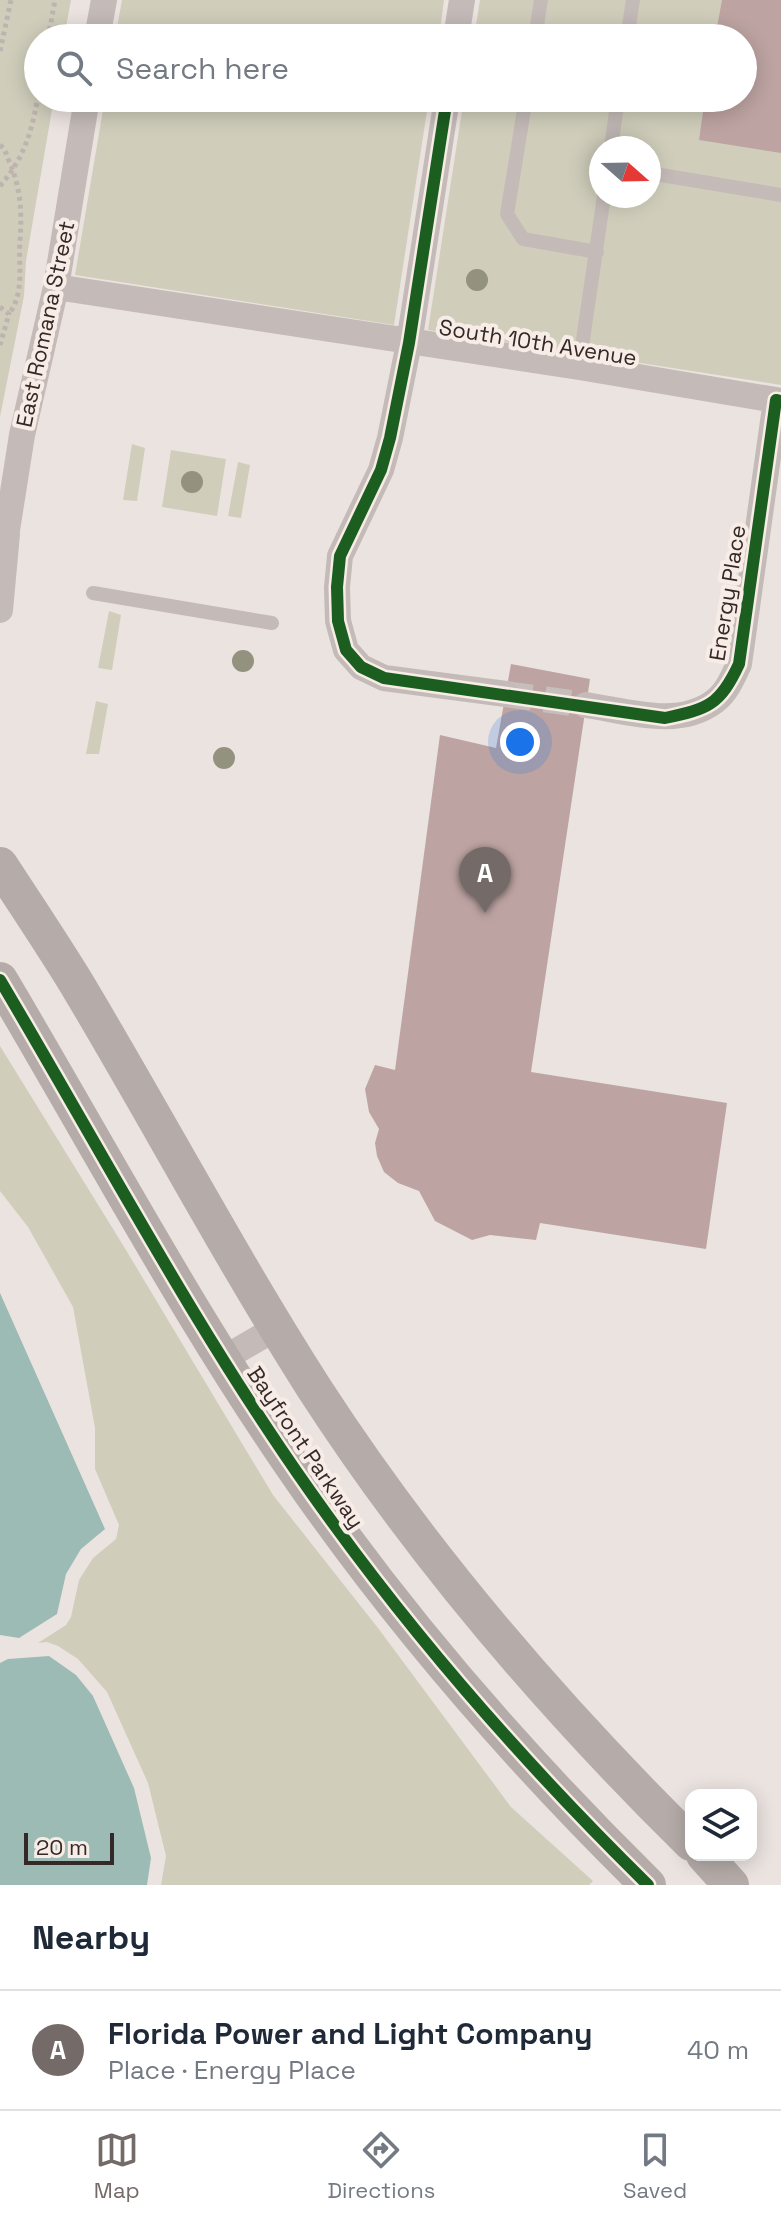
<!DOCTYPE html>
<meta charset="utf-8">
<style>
body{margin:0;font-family:"Space Grotesk",sans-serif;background:#f2f2f3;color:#1f2937}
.controls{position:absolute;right:24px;bottom:24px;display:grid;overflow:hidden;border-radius:16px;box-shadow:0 4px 20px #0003}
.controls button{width:72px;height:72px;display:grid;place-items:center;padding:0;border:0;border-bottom:2px solid #e0e1e3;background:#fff;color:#1f2937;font:40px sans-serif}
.compass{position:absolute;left:589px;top:136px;width:72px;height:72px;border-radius:50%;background:#fff;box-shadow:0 4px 20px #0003;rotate:110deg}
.scale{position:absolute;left:24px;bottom:20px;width:90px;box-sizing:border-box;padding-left:8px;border:4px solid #342927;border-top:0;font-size:22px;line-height:28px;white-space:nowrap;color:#342927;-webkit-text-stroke:6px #f8ece6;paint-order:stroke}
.you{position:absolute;left:520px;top:742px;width:28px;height:28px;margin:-20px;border:6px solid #fff;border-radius:50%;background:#1a73e8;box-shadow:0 0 0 12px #1a73e833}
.badge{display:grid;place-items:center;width:52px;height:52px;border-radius:50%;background:#746a68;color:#fff;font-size:26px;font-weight:700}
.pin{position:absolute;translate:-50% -66px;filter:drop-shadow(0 2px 4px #0008)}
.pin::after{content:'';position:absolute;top:42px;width:28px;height:24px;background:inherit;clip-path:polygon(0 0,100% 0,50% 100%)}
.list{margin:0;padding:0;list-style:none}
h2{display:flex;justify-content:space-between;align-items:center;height:104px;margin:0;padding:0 32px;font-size:34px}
h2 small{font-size:26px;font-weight:400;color:#747a83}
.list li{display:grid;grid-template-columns:52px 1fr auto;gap:24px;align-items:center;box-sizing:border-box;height:120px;padding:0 32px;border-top:2px solid #e0e1e3}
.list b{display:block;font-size:30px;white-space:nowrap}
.list p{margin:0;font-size:26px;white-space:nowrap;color:#747a83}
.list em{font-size:26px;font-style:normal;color:#747a83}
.icon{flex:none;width:44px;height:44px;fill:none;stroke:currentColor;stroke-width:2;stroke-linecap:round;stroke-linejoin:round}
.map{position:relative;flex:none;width:781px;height:1885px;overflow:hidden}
.search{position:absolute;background:#fff;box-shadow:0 4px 20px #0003;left:24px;right:24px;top:24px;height:88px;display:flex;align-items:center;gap:20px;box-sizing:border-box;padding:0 28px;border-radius:44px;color:#747a83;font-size:30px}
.sheet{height:224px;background:#fff}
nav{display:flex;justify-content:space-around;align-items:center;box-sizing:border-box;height:112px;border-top:2px solid #e0e1e3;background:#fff;font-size:22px;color:#747a83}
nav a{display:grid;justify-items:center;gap:4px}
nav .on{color:#746a68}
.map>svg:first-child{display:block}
.green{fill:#d0cebb;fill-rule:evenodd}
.water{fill:#9dbbb5}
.building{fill:#bda4a2}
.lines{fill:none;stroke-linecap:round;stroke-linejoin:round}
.minor-tunnel{stroke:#c6bebb;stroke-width:26;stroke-dasharray:26 13;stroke-linecap:butt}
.path{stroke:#bdb4b1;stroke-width:5;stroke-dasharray:4 4;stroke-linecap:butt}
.service{stroke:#c4bbb8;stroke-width:14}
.minor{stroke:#c4bbb8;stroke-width:26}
.secondary{stroke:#b5aca9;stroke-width:36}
.cycleway-casing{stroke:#f8ece6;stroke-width:17}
.cycleway{stroke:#1b5e20;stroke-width:12}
.tree{fill:#93927e}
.labels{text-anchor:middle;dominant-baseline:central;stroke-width:8;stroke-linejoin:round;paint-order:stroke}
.street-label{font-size:22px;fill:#342927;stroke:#f8ece6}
</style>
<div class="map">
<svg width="781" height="1885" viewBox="0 0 781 1885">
<rect width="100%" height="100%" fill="#ebe3e0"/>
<!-- green -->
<path class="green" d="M0 0H71L64 38H38V98H54L26 261 24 296 0 417Z
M122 0H444L439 38H115Z
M480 0H781V385L428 330 464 98H743V38H474ZM601 148H649V196H601Z
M105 98H429L394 325 75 275Z
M132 444 145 448 137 501 123 500Z
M171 450 226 459 217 516 162 507Z
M238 462 250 465 241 518 228 516Z
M109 611 121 615 112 670 98 668Z
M96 701 108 704 99 754H86Z
M0 1046 126 1250 273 1495 378 1628 511 1807 593 1881 589 1885H161L166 1856 148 1783 107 1692 78 1659 58 1646 47 1642 38 1643 66 1625 71 1617 79 1580 93 1558 116 1539 119 1525 95 1469V1428L73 1307 28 1227 0 1191Z"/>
<!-- water -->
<path class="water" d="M0 1293 105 1529 81 1549 66 1574 57 1614 19 1638 0 1635Z
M49 1656 76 1675 93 1696 134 1788 151 1858 147 1885H0V1663L8 1659Z"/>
<!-- building -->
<path class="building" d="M722 0H781V153L699 140 705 98H743V38H715Z
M511 664 590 679 531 1072 727 1103 706 1249 540 1223 536 1240 490 1235 472 1240 435 1221 419 1191 398 1183 384 1172 377 1156 375 1143 379 1129 369 1112 365 1089 375 1065 395 1070 440 735 496 748Z"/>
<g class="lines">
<!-- minor-tunnel -->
<path class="minor-tunnel" d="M506 694 586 705"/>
<!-- path -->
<path class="path" d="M48 38 55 0
M0 51 11 0
M0 145C6 150 6 154 9 161 21 188 22 212 20 241 18 266 25 292 9 314
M0 186C24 158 32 132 38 96
M0 307 9 314 0 345"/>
<!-- service -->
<path class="service" d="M535 38 541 0
M627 38 633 0
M526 98 507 214 523 239 597 252
M611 148 618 98
M649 173 781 195
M579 367 604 196
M93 593 272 623"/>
<!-- minor -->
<path class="minor" d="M97 38 104 0
M456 38 462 0
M447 98 409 343 390 438 381 470 340 556 337 587 338 621 346 650 361 667 384 678 506 694
M56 287 579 367 781 401
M0 550 7 530 22 435 56 287 87 98
M0 610 7 534
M586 705C627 711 679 729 715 701 727 692 733 677 739 664L776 400
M223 1359 276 1328"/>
<!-- secondary -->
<path class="secondary" d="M0 865C25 903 51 942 75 981 156 1116 229 1255 314 1388 420 1552 552 1706 691 1843
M0 980C101 1150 196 1330 310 1491 410 1633 524 1763 648 1885
M704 1855 731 1885"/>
<defs>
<path id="cycleway" d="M447 98 409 343 390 438 381 470 340 556 337 587 338 621 346 650 361 667 384 678 665 718C708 709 720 705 739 664L776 400 781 401
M0 980C101 1150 196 1330 310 1491 410 1633 524 1763 648 1885"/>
</defs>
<!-- cycleway casing -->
<use href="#cycleway" class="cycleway-casing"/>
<!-- cycleway -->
<use href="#cycleway" class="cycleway"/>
</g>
<!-- trees -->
<g class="tree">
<circle cx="477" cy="280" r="11"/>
<circle cx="192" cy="482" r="11"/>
<circle cx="243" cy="661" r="11"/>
<circle cx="224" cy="758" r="11"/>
</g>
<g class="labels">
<!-- street labels -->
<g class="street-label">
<text transform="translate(45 324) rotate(-78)">East Romana Street</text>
<text transform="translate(538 342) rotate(9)">South 10th Avenue</text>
<text transform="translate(727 593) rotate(-81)">Energy Place</text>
<text transform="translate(306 1447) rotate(56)">Bayfront Parkway</text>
</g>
</g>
</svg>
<div class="controls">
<button><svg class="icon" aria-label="layers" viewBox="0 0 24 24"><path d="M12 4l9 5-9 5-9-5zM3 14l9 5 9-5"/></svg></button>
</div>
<svg class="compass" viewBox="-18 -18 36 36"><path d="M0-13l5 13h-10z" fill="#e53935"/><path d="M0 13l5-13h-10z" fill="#747a83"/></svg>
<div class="scale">20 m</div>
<div class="you"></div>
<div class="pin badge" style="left:485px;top:913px">A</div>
<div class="search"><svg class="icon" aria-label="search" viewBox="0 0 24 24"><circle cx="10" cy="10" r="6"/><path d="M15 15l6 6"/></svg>Search here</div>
</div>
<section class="sheet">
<h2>Nearby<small></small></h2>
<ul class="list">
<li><span class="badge">A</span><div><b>Florida Power and Light Company</b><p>Place · Energy Place</p></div><em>40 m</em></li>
</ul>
</section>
<nav>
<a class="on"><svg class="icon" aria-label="map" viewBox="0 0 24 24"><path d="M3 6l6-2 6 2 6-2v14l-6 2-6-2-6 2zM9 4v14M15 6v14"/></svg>Map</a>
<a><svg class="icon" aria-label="directions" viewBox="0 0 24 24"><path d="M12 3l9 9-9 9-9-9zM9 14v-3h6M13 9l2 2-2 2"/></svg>Directions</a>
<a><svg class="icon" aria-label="saved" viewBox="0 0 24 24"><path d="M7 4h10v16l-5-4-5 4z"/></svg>Saved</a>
</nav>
